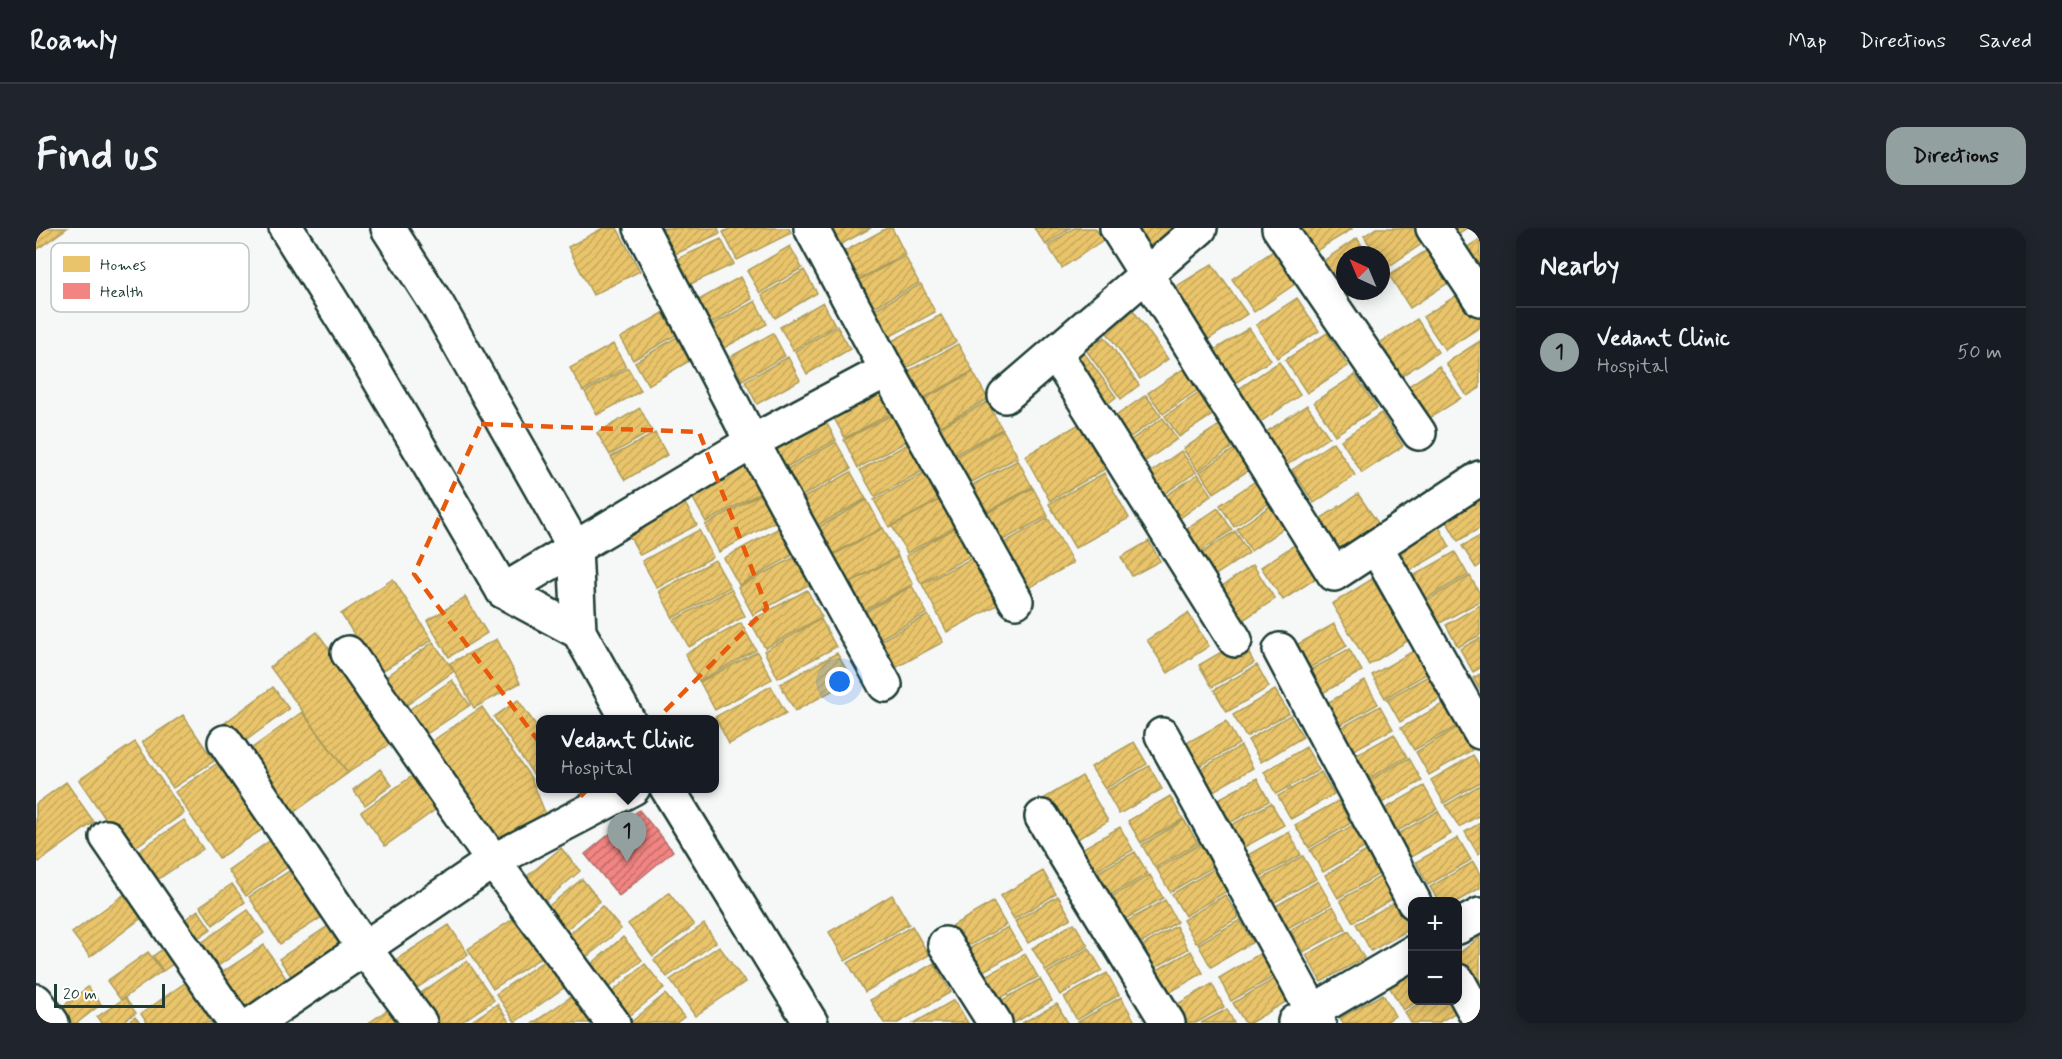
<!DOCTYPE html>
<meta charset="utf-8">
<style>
body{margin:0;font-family:Mynerve,sans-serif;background:#20242c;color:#f1f3f6}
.controls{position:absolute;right:18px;bottom:18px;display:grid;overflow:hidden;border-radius:12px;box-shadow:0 3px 15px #0003}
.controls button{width:54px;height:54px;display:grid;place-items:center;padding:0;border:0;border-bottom:2px solid #363941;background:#171b24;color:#f1f3f6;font:30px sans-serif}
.compass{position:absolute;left:1300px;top:18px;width:54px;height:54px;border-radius:50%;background:#171b24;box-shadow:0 3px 15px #0003;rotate:316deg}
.scale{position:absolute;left:18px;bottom:15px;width:111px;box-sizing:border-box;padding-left:6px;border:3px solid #1f3d34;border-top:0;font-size:16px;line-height:21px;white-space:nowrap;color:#1f3d34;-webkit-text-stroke:4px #fff;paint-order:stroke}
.you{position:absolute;left:804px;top:454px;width:21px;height:21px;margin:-15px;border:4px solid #fff;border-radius:50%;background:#1a73e8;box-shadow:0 0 0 9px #1a73e833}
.badge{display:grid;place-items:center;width:39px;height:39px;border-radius:50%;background:#92a19f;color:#111;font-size:20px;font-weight:700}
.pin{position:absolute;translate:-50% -50px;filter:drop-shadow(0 2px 3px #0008)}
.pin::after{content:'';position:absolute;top:32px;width:21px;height:18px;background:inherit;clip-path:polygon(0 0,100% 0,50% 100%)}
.popup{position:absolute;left:500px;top:487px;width:183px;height:78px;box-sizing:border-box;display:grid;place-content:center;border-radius:12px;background:#171b24;filter:drop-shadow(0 2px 4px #0005);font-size:20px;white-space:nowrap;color:#9ea1a6}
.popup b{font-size:22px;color:#f1f3f6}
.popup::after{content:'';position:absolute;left:50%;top:100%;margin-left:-12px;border:12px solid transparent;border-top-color:#171b24}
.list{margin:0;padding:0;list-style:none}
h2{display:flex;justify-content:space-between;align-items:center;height:78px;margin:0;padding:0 24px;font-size:26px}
h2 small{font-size:20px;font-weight:400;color:#9ea1a6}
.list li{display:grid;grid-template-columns:39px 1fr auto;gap:18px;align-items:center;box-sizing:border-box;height:90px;padding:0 24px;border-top:2px solid #363941}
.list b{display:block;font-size:22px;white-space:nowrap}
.list p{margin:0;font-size:20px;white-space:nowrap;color:#9ea1a6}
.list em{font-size:20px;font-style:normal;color:#9ea1a6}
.map{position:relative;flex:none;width:1444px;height:795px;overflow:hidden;border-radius:18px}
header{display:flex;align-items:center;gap:36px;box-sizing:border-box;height:84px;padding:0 30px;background:#171b24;border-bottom:2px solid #363941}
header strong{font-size:28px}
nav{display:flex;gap:33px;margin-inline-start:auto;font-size:21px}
.intro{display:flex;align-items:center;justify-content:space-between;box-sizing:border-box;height:144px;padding:0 36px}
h1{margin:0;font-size:42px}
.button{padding:15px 27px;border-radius:18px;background:#92a19f;color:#111;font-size:21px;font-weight:700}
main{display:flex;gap:36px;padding:0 36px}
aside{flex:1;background:#171b24;border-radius:18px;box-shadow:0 3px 15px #0003}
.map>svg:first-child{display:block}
.homes{fill:url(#homes-hatch);stroke:#ac9c5a;stroke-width:1.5}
.health{fill:url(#health-hatch);stroke:#b36f6b;stroke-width:1.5}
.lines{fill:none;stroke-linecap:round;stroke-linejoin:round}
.street-casing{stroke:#1f3d34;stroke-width:38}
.secondary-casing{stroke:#1f3d34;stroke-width:38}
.street{stroke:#fff;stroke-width:33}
.secondary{stroke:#fff;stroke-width:33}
.marked{fill:none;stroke:#e8590c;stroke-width:4.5;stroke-dasharray:12 8;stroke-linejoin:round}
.key{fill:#fff;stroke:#bcc5c2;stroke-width:1.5}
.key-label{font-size:16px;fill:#1f3d34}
</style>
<header>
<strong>Roamly</strong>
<nav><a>Map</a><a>Directions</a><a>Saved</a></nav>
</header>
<div class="intro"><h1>Find us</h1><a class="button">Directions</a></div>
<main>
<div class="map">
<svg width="1444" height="795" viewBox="0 0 1444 795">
<defs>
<pattern id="homes-hatch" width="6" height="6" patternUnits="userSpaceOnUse" patternTransform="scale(1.5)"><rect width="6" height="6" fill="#e9c46a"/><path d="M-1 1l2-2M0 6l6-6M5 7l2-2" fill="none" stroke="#c7a95c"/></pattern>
<pattern id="health-hatch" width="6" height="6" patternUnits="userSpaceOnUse" patternTransform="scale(1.5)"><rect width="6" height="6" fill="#f28482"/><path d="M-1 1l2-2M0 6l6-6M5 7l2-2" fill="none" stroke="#c36d6b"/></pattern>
</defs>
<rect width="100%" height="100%" fill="#f6f7f7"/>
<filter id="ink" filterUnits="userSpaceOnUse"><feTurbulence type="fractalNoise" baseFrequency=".0167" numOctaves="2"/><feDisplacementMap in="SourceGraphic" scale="12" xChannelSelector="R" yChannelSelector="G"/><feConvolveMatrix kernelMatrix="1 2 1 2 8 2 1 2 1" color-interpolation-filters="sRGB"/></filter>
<g filter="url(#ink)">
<!-- homes -->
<path class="homes" d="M0 0H31L0 22Z
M567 0H581L604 43 557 67 532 19Z
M616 0H682L684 5 631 30Z
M695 0H753L755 5 701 32 687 4Z
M784 0H835L796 21Z
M851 0H856L869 26 813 57 798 29Z
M998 0H1034L1010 17Z
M1038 0H1059L1067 12 1026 40 1012 18Z
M1097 0H1139L1110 20Z
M1259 0H1315L1316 1 1275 26Z
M1340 0H1381L1390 13 1349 41 1345 35V27H1340L1328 8Z
M1404 0H1431L1412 12Z
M1321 10 1332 27H1309V63H1312L1301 70 1280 38Z
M685 11 698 36 644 61 632 35Z
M1444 11V48L1427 22Z
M754 18 766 40 724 65 711 43Z
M1394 20 1415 53 1374 80 1353 47Z
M1237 23 1259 56 1218 84 1196 51Z
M869 28 883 55 827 85 812 58Z
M1176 36 1211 86 1170 113 1138 60Z
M768 42 781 65 739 90 726 67Z
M704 49 716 71 674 96 661 73Z
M885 56 899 84 842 115 828 87Z
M1429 62 1444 85V99L1409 122 1387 89Z
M1261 70 1283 103 1241 130 1220 97Z
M719 73 731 96 688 120 676 97Z
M787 74 799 97 757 122 744 99Z
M1097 82 1132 131 1104 151 1069 102Z
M627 85 640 107 597 132 584 110Z
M905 87 920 114 863 144 848 117Z
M1381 91 1402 124 1361 151 1339 118Z
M801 98 814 121 771 146 759 123Z
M1213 100 1235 132 1193 159 1172 126Z
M737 105 749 128 706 152 694 129Z
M1291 105 1312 138 1271 165 1249 132Z
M641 109 655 132 612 157 599 134Z
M1069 109 1103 157 1085 171 1050 122Z
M1444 113V160L1431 168 1410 135Z
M577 116 590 139 547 163 534 140Z
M922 116 937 143 880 174 865 147Z
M1046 122 1080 169 1062 183 1028 135Z
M752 129 764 152 721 176 709 153Z
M1243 134 1264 167 1223 195 1201 162Z
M1153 137 1167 158 1127 186 1112 165Z
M1403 138 1425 170 1383 197 1362 165Z
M592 140 605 163 561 187 549 164Z
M937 144 952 171 895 203 881 175Z
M1319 147 1341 180 1299 207 1278 174Z
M851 152 865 180 809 210 794 183Z
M1169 161 1184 182 1143 209 1129 188Z
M1110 167 1125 188 1084 216 1070 195Z
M951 174 966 201 909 232 895 204Z
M1271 177 1293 209 1251 237 1230 204Z
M604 180 616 203 574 227 561 205Z
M865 182 879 209 822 240 808 212Z
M785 185 800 212 743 243 728 216Z
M1345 185 1367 218 1326 245 1305 212Z
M1127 190 1141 211 1101 239 1086 218Z
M1188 194 1202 215 1162 243 1147 221Z
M1043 196 1069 241 1014 273 989 228Z
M967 202 982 229 925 260 911 233Z
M619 205 631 227 589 252 575 229Z
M881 211 896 238 839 269 824 242Z
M800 214 815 241 759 272 744 245Z
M1297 214 1319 247 1278 275 1256 242Z
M1204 217 1219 238 1178 265 1164 244Z
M1145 223 1160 244 1119 272 1105 251Z
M982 232 996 259 940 290 925 263Z
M712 236 726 264 670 294 655 267Z
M895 241 910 268 853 299 838 272Z
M815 244 830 271 773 302 758 275Z
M1068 245 1093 290 1039 320 1013 276Z
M1162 246 1176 267 1136 296 1121 274Z
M1224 250 1239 271 1198 299 1184 277Z
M997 260 1012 288 956 318 941 291Z
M725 266 740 293 683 324 669 297Z
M1322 266 1344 298 1303 326 1281 293Z
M913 267 928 294 871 325 856 298Z
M646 270 661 297 604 327 589 300Z
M1444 270V300L1422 313 1409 291Z
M831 272 846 300 789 330 774 304Z
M1241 273 1256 294 1215 323 1201 301Z
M1182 280 1196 302 1156 329 1141 308Z
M1012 290 1037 335 982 366 957 321Z
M926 296 941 324 885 355 870 328Z
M1402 297 1414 319 1372 344 1359 321Z
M745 299 759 326 703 357 688 330Z
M847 300 862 328 805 359 790 331Z
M663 302 677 329 621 360 606 333Z
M1199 303 1213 325 1172 352 1158 330Z
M1444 308V337L1440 340 1426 318Z
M1266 312 1288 345 1247 372 1225 339Z
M1113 313 1124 333 1096 348 1085 329Z
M1419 324 1432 347 1389 371 1377 348Z
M942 327 967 374 911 404 886 356Z
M759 329 774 356 717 387 702 359Z
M862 329 877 356 820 387 806 359Z
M679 332 694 359 637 390 623 363Z
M1217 337 1239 371 1198 398 1176 365Z
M1434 348 1444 366V373L1404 395 1391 372Z
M357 351 396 412 343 445 305 386Z
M1336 351 1373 412 1333 437 1296 376Z
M876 358 891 385 834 416 820 389Z
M695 361 709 388 653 419 638 392Z
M771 362 786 389 729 420 714 393Z
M429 369 451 405 413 429 391 393Z
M1444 377V407L1422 419 1410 397Z
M1152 385 1173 418 1132 445 1111 412Z
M892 387 907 414 850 445 836 417Z
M785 391 800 419 742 450 728 423Z
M705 395 720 422 663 453 649 426Z
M1298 396 1311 418 1268 443 1255 420Z
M281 404 359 512 312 545 234 439Z
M1444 410V440L1437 444 1424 421Z
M461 411 484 455 438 480 414 435Z
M1206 412 1218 435 1176 459 1163 437Z
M397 414 418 443 361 484 341 456Z
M1313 421 1326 443 1283 467 1270 444Z
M1379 422 1392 445 1349 470 1336 447Z
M721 424 736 451 679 482 664 454Z
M801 425 816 452 759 483 744 456Z
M1221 437 1233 459 1191 484 1178 462Z
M1444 446V462L1437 450Z
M1394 447 1407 469 1364 494 1351 471Z
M416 452 434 477 383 511 367 486Z
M1329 453 1342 476 1299 500 1286 478Z
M735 458 750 485 693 516 679 489Z
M237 459 253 481 201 519 186 497Z
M1239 462 1253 485 1210 509 1197 487Z
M482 472 504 503V541L497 546 458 489Z
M1408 475 1421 498 1378 522 1365 500Z
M1344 478 1357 501 1314 524 1301 502Z
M446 479 495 550 515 599 460 621 446 588 395 514Z
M266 484 312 545 257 585 212 523Z
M147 487 178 533 137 560 106 514Z
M1254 487 1267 509 1225 534 1212 512Z
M1190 493 1203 516 1160 540 1147 517Z
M1422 499 1436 522 1393 547 1380 524Z
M1358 506 1371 529 1328 553 1315 530Z
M99 514 148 585 92 624 43 552Z
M1098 514 1111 536 1069 561 1055 539Z
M1205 518 1217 540 1174 565 1162 542Z
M1270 519 1283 542 1240 566 1228 544Z
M1437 527 1444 539V554L1408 575 1395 552Z
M189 530 233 597 183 630 139 564Z
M1373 530 1386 553 1342 577 1330 554Z
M1113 538 1126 561 1083 586 1070 563Z
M344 541 356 557 329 577 317 562Z
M1285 544 1298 566 1255 591 1242 568Z
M379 546 403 579 349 618 325 584Z
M1046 548 1072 593 1033 616 1007 571Z
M1221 550 1233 573 1190 597 1177 574Z
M30 554 58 594 3 634 0 630V576Z
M1444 557V587L1423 599 1410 577Z
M1388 558 1401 581 1358 605 1345 583Z
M1134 568 1147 591 1105 615 1092 593Z
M1302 573 1315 595 1273 620 1259 597Z
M1235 575 1248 597 1205 621 1192 599Z
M1402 583 1415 606 1373 630 1360 607Z
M148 592 167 621 115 656 96 627Z
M1148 592 1162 615 1119 640 1106 617Z
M1444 595V625L1442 626 1429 604Z
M1317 597 1330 619 1287 644 1274 622Z
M1084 599 1097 622 1054 646 1042 623Z
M1253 604 1265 627 1222 650 1210 628Z
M239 609 257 635 210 668 192 642Z
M1422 610 1435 632 1392 657 1380 634Z
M1164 616 1177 639 1134 664 1121 641Z
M525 620 544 643 503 678 483 655Z
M1332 622 1345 645 1302 670 1289 647Z
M1099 624 1112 646 1069 670 1056 647Z
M1267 628 1280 651 1237 675 1224 652Z
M1437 634 1444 646V660L1420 674H1403L1394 659Z
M264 636 294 684 244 716 213 669Z
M1178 641 1191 663 1149 688 1136 666Z
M1007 643 1020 666 978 691 964 668Z
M1114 647 1127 670 1084 694 1071 671Z
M1347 647 1360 669 1317 694 1304 672Z
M546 651 564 673 523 708 504 685Z
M1282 653 1295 676 1252 700 1240 678Z
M196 656 209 674 177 697 164 678Z
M90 665 108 688 54 729 36 705Z
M633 665 658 697 617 728 592 696Z
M856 667 873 696 809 733 793 704Z
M1189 667 1203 689 1160 715 1147 692Z
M1022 668 1035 690 992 715 979 693Z
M1129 672 1141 694 1099 719 1086 696Z
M1363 672 1376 695V700L1335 723 1320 696Z
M957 674 970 697 927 721 914 699Z
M566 678 585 701 543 735 525 713Z
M1297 678 1310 701 1267 724 1254 702Z
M162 682 175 701 153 716 140 698Z
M212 682 228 705 178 741 161 718Z
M480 689 506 729 457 761 432 721Z
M1204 692 1217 714 1175 739 1162 716Z
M1444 693V774L1422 731V726L1443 710 1437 698Z
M1038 695 1052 718 1010 743 996 720Z
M295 696 311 720 260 755 243 731Z
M668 696 680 714 631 749 618 732Z
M413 697 432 726 375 764 355 735Z
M876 698 893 727 829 764 812 735Z
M1140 698 1152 721 1110 745 1097 723Z
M972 699 985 722 942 746 929 723Z
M1313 703 1328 730 1285 754 1270 727Z
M587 709 606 732 565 766 546 744Z
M134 716 144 731 127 743 117 728Z
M228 717 257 761 210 791 182 747Z
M683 718 709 754 659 788 634 752Z
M1053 720 1066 742 1024 767 1011 745Z
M1155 723 1167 745 1124 770 1112 747Z
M112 724 126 743 85 772 71 753Z
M1225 725 1239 748 1195 773 1183 750Z
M989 726 1002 749 959 773 946 750Z
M509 732 529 759 479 794 460 766Z
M431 733 458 772 424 795H401L382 767Z
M898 735 915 764 862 795H848L834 772Z
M609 736 628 760 586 794 568 771Z
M1071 745 1083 767 1041 792 1028 769Z
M1376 746V772H1384L1367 782 1354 760Z
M160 747 192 795H111L105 786Z
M1240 750 1253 772 1214 795H1209L1197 775Z
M1004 751 1016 773 978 795H972L961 775Z
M1176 756 1188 779 1160 795H1141L1133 781Z
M52 759 65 776 41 795H30L21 783Z
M629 766 648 789 640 795H594Z
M1347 766 1359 788 1348 795H1307L1304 790Z
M536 768 554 795H497Z
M1085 769 1098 792 1093 795 1042 794Z
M89 770 100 785 85 795H65L61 789Z
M918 772 932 795H878Z
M1388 772H1419L1424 782 1402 795H1375L1369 784Z
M461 776 474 795H433Z
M1021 776 1032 795H986Z
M355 779 367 795H333Z
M1191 781 1198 795H1165Z
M99 789 104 795H91Z"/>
<!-- health -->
<path class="health" d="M603 582 637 623 583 668 549 626Z"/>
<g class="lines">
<defs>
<path id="street" d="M605 0 716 214 849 457
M775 0 851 142 980 373
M1081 0 1298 346 1444 250
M1243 0 1383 205
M1397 0 1444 71
M1019 125 1199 412
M969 168 1164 0
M1340 319 1444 504
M467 363 716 214 851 142
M1244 422 1378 674
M312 425 457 633 577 795
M1126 507 1283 795
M189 514 328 720 384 795
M1006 589 1132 795
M71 609 199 795
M1422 699 1444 687
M909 716 959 795
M1422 753 1444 793
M0 773 16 795
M1259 794 1376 725
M218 795 457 633 597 560"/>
<path id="secondary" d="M250 0 331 130 467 363 543 404
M352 0 402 78 539 320 543 404 592 492
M631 560 775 795"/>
</defs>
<!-- street casing -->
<use href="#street" class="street-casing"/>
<!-- secondary casing -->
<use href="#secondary" class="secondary-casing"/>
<!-- street -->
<use href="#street" class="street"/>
<!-- secondary -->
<use href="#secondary" class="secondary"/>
</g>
</g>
<!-- marked area -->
<path class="marked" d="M445 196 663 204 731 380 544 569 378 346Z"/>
<!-- legend -->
<rect x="15" y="15" width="198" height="69" rx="9" class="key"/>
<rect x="27" y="28" width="27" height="16" fill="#e9c46a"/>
<rect x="27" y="55" width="27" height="16" fill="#f28482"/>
<g class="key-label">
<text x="64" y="42">Homes</text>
<text x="64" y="69">Health</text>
</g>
</svg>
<div class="controls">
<button>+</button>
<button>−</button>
</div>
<svg class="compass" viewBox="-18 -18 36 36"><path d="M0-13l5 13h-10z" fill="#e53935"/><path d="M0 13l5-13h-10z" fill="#9ea1a6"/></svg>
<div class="scale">20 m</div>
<div class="you"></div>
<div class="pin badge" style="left:591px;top:634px">1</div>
<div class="popup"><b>Vedant Clinic</b>Hospital</div>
</div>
<aside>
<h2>Nearby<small></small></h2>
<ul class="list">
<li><span class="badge">1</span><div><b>Vedant Clinic</b><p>Hospital</p></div><em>50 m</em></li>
</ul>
</aside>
</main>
